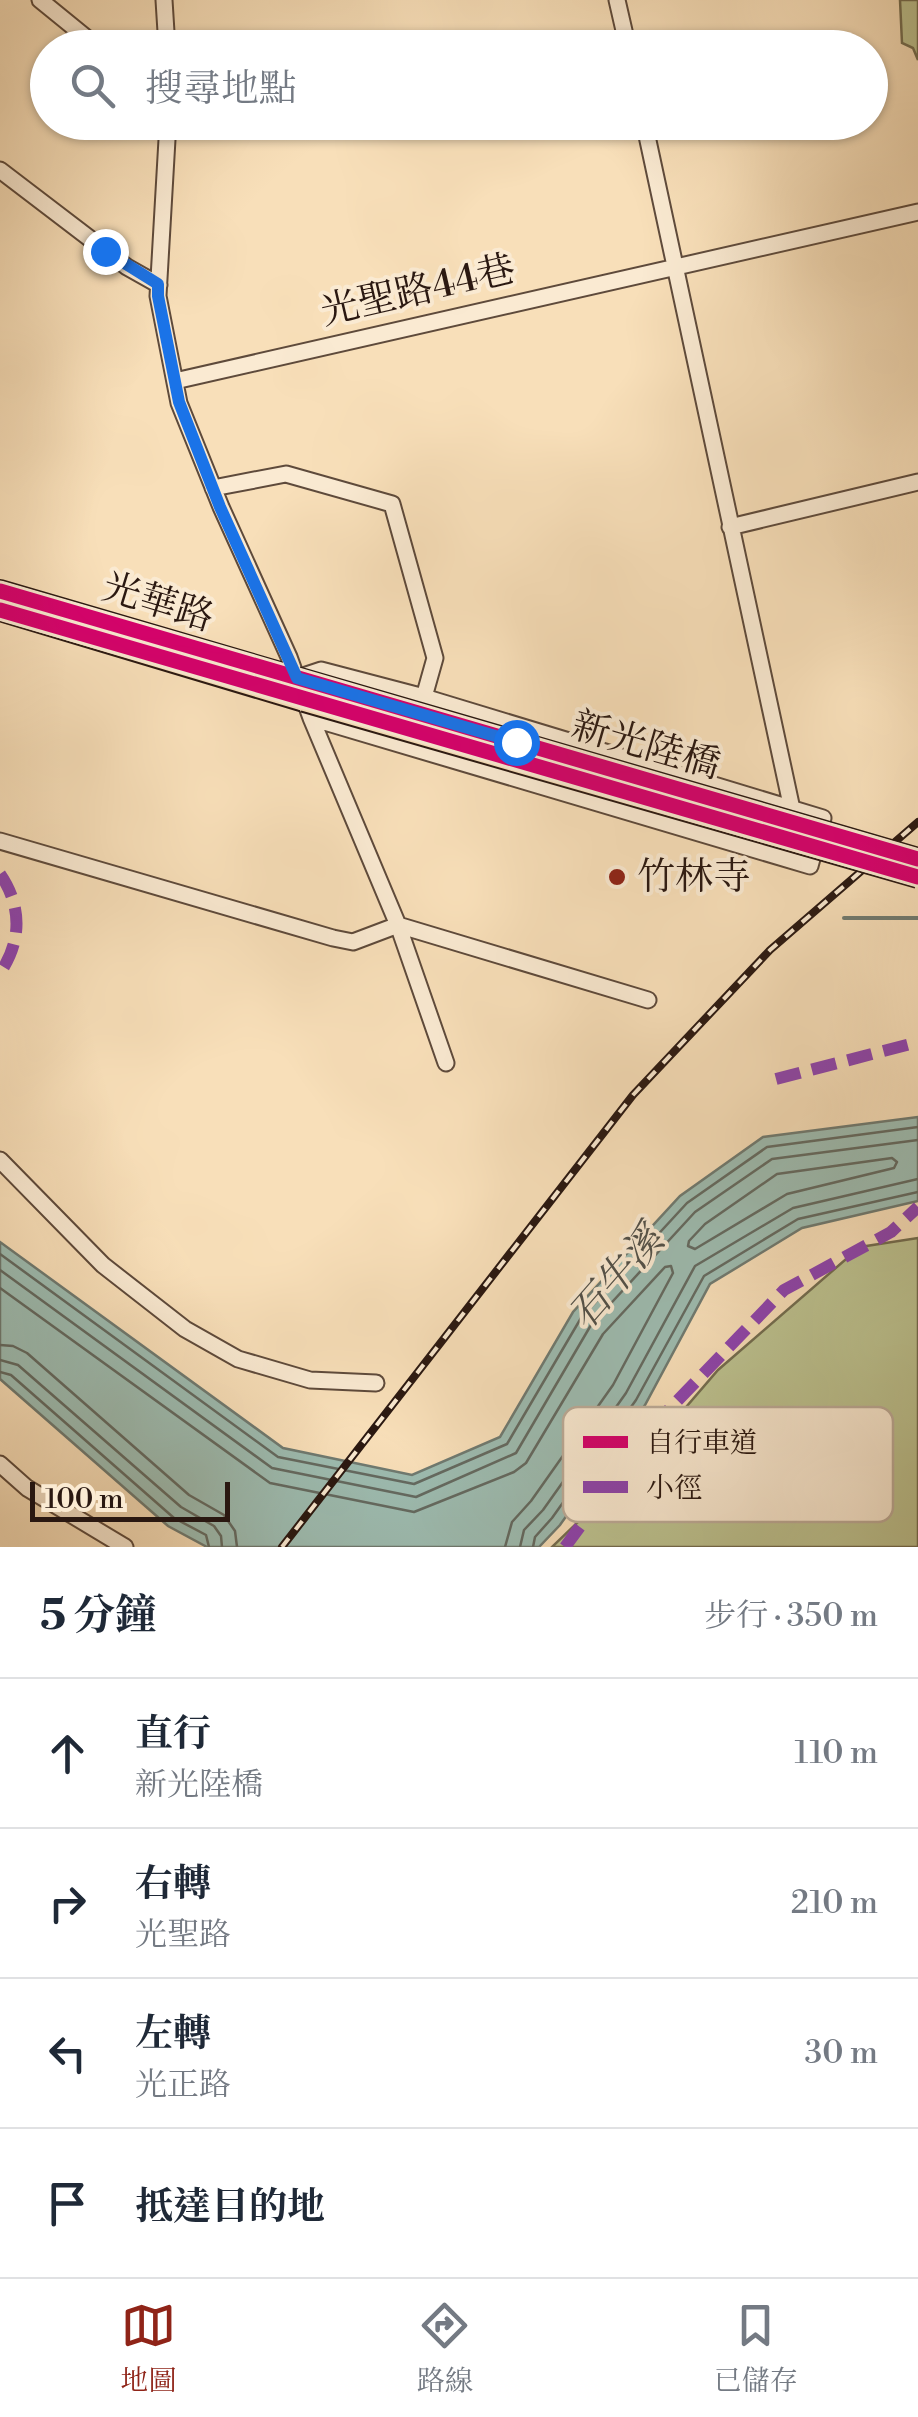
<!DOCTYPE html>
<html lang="zh-TW">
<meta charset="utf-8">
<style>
body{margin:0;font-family:"Libre Bodoni","Noto Serif TC",serif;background:#f6f6f7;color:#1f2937}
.scale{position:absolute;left:30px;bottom:25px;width:200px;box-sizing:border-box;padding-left:10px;border:5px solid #2a1811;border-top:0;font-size:28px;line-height:35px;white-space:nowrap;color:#2a1811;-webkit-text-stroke:8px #faead2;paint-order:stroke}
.stop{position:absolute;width:30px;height:30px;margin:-22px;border:8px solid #1a73e8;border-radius:50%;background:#fff}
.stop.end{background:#1a73e8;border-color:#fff;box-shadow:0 2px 10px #0008}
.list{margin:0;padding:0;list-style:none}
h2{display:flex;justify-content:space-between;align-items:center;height:130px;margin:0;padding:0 40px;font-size:42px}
h2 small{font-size:32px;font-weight:400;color:#747a83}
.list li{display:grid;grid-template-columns:65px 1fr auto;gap:30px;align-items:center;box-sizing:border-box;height:150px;padding:0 40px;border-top:2px solid #e0e1e3}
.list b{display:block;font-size:38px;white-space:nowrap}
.list p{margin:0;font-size:32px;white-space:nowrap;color:#747a83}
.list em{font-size:32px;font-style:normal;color:#747a83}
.icon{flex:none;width:55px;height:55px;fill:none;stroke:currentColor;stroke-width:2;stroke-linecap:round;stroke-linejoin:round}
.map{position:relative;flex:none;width:918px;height:1547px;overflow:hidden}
.search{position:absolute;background:#fff;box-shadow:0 2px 8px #0004;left:30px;right:30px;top:30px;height:110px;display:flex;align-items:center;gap:25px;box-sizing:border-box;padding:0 35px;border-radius:55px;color:#747a83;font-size:38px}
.sheet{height:730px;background:#fff}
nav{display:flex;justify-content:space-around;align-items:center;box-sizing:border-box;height:140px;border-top:2px solid #e0e1e3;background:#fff;font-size:28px;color:#747a83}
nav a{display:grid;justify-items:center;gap:5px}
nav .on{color:#8f2418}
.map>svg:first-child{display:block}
.green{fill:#bcc290;stroke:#736d50;stroke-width:2.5}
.water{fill:#9dbcb1;stroke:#6f7a71;stroke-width:2.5}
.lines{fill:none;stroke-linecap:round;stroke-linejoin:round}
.shore{stroke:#646a61;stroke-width:2.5}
.stream{stroke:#6f7a71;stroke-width:4}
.minor-casing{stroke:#5e4a3b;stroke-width:19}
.major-casing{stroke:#2a1811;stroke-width:24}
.minor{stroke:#faead2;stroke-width:15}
.major{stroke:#f8dfb9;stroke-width:20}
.rail-casing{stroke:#2a1811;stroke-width:8}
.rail{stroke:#faead2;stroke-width:4;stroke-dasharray:11;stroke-linecap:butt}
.major-bridge-casing{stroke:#2a1811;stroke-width:24;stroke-linecap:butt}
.major-bridge{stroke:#f8dfb9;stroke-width:20}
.quiet{stroke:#8e44ad;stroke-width:12;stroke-dasharray:25 12;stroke-linecap:butt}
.cycleway-casing{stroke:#faead2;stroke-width:21}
.cycleway{stroke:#d6006c;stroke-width:15}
.route{stroke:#1a73e8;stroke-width:12}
.poi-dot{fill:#8f2418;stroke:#faead2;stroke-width:4}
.labels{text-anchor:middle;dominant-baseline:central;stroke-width:8;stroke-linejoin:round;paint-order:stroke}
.street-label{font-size:38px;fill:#2a1811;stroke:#faead2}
.poi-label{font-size:38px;fill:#2a1811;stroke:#faead2;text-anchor:start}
.water-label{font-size:40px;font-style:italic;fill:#525149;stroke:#faead2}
.key{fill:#faead2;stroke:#bcab98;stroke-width:2.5}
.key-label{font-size:28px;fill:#2a1811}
</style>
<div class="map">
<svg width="918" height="1547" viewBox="0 0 918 1547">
<rect width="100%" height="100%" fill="#f8dfb9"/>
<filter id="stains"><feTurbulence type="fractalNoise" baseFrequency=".002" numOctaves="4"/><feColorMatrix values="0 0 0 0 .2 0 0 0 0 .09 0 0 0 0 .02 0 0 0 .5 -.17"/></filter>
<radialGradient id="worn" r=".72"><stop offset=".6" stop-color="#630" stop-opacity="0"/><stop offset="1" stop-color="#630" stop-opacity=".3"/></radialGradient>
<!-- green -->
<path class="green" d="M900 0H918V60L913 48 902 43Z
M918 1238V1547H552L632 1470 718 1370 860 1247Z"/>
<!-- water -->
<path class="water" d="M918 1117V1201L802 1228 710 1284 645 1405 560 1525 539 1547H207L168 1526 0 1379V1242L283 1448 412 1475 500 1437 573 1312 680 1196 763 1137Z"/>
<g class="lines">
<!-- shore -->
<path class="shore" d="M892 1158 897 1162 894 1168 787 1194 695 1249 688 1246 689 1241 705 1224 777 1174Z
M0 1254 278 1457 414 1484 507 1444 581 1318 687 1203 767 1147 918 1127
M0 1270 272 1468 416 1497 516 1453 591 1325 695 1212 772 1159 918 1140
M0 1288 270 1483 414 1512 514 1472 526 1463 603 1334 665 1267 671 1266 673 1273 613 1385 531 1501 512 1522 505 1547
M0 1345 13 1346 27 1353 189 1495 224 1515 235 1531 237 1547
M0 1360 18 1365 181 1507 214 1526 221 1536 222 1547
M0 1372 11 1375 174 1518 206 1535 209 1547
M520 1547 524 1530 543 1510 626 1393 695 1266 793 1208 918 1179
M533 1547 535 1537 552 1518 636 1400 704 1276 798 1219 918 1192"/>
<!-- stream -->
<path class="stream" d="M844 918H918"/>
<defs>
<path id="minor" d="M40 0 99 48
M164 0 167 48
M617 0 628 48
M168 122 158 296 179 403 221 507 289 657 311 718 398 925 446 1063
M644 122 792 809
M0 170 127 267 159 285
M175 381 918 212
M213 488 286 474 392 504 435 658 424 697 321 670 297 678
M730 527 918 482
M311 718 810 866 823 818 424 697
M0 841 333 938 353 942 398 925 648 1000
M0 1160 103 1265 185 1329 238 1359 310 1380 376 1383
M0 1464 27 1488 125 1547"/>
<path id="major" d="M0 591 297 678
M0 610 304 701"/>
</defs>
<!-- minor casing -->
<use href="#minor" class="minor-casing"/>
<!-- major casing -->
<use href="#major" class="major-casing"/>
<!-- minor -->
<use href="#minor" class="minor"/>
<!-- major -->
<use href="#major" class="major"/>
<defs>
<path id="rail" d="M282 1547 633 1095 770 950 918 822"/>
</defs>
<!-- rail casing -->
<use href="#rail" class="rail-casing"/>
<!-- rail -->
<use href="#rail" class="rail"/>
<defs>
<path id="major-bridge" d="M297 678 918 859
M304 701 918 877"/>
</defs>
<!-- major-bridge casing -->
<use href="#major-bridge" class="major-bridge-casing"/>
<!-- major-bridge -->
<use href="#major-bridge" class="major-bridge"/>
<!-- quiet -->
<path class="quiet" d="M0 874C22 906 22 941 0 973
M776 1079 918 1042
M565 1547 656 1423 784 1290 891 1232 918 1207"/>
<defs>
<path id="cycleway" d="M0 591 918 859
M0 610 918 877"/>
</defs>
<!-- cycleway casing -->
<use href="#cycleway" class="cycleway-casing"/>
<!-- cycleway -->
<use href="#cycleway" class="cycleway"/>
</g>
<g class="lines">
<!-- route -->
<path class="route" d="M105 251 158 284V296L179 402 220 507 297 678 516 742"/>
</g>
<!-- markers -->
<circle class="poi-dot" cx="617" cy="877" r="10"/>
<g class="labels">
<!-- street labels -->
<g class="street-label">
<text transform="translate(418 291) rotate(-13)">光聖路44巷</text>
<text transform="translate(158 603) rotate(17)">光華路</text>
<text transform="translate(646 746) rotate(16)">新光陸橋</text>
</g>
<!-- poi labels -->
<g class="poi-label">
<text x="637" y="877">竹林寺</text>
</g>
<!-- water labels -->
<g class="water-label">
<text transform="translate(617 1278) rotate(-49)">石牛溪</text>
</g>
</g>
<!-- legend -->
<rect x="563" y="1407" width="330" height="115" rx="15" class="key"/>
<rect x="583" y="1436" width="45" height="12" fill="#d6006c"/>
<rect x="583" y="1481" width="45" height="12" fill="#8e44ad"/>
<g class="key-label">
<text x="646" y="1452">自行車道</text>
<text x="646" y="1497">小徑</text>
</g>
<rect width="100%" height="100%" filter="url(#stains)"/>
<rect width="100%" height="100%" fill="url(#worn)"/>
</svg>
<div class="scale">100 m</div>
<div class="stop" style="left:516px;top:742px"></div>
<div class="stop end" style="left:105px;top:251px"></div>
<div class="search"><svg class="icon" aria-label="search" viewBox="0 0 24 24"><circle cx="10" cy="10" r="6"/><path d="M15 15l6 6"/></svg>搜尋地點</div>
</div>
<section class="sheet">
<h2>5 分鐘<small>步行 · 350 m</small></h2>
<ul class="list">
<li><svg class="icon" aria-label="ahead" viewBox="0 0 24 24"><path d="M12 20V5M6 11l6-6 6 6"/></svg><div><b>直行</b><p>新光陸橋</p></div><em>110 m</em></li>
<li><svg class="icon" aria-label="right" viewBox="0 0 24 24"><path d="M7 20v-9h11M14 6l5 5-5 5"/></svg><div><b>右轉</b><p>光聖路</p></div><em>210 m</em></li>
<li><svg class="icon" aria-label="left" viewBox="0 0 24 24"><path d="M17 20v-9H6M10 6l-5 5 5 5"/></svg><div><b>左轉</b><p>光正路</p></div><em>30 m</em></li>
<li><svg class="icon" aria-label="arrive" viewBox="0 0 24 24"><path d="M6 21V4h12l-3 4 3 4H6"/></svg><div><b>抵達目的地</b></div></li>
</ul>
</section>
<nav>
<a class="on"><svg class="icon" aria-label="map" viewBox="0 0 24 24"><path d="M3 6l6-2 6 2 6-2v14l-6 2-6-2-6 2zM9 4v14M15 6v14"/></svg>地圖</a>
<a><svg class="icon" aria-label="directions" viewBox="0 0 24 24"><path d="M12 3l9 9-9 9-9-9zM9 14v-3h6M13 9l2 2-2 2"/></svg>路線</a>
<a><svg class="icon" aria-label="saved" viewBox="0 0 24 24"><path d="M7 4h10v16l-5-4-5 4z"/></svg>已儲存</a>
</nav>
